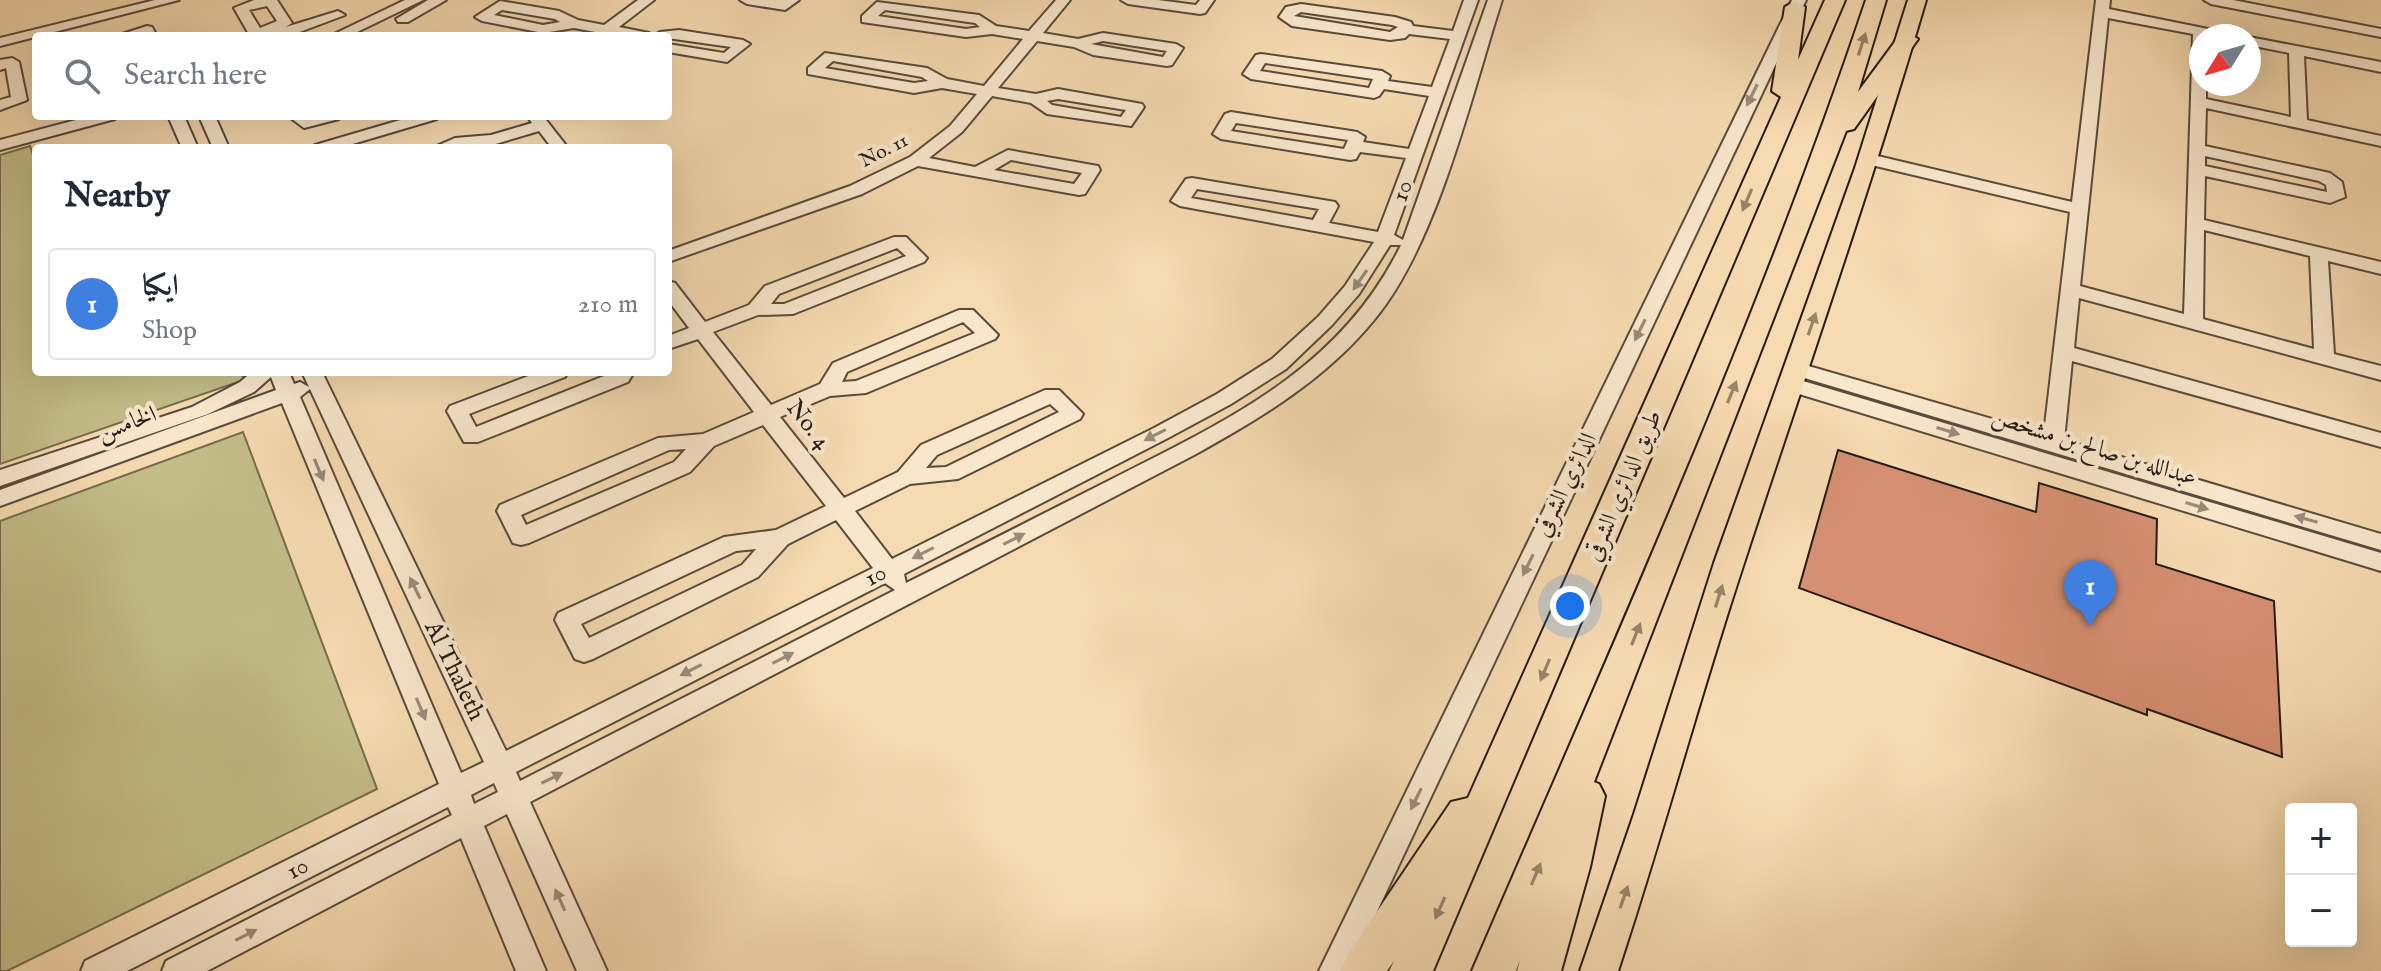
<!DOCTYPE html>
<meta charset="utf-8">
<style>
body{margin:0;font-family:"IM FELL English",Amiri,serif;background:#f2f2f3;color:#1f2937}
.controls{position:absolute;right:24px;bottom:24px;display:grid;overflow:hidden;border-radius:8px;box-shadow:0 8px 32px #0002}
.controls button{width:72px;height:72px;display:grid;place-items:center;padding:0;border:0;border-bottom:2px solid #e0e1e3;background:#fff;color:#1f2937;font:40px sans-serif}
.compass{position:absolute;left:2189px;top:24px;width:72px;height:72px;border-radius:50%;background:#fff;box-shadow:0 8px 32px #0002;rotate:233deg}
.you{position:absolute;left:1570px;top:606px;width:28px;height:28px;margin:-20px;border:6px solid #fff;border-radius:50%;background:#1a73e8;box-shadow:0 0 0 12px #1a73e833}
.badge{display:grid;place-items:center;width:52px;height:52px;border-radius:50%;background:#2563eb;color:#fff;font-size:26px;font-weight:700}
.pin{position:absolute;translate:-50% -66px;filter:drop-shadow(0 2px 4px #0008)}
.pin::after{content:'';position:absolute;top:42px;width:28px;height:24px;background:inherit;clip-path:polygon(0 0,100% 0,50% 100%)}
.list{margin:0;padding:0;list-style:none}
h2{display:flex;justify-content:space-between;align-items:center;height:104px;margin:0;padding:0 32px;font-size:34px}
h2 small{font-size:26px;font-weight:400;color:#747a83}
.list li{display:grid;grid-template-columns:52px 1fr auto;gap:24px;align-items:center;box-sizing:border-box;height:112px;margin:0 16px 16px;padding:0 16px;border:2px solid #e0e1e3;border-radius:8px}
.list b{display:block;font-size:30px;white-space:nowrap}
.list p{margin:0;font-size:26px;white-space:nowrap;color:#747a83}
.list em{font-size:26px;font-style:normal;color:#747a83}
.icon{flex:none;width:44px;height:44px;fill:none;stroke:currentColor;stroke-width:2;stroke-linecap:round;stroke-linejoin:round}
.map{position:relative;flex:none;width:2381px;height:971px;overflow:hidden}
.search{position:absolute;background:#fff;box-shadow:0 8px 32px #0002;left:32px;top:32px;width:640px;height:88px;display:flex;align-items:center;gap:20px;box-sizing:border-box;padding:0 28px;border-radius:8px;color:#747a83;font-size:30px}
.panel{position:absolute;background:#fff;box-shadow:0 8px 32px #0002;left:32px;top:144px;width:640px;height:232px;border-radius:8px}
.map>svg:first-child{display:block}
.green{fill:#c3bd87;stroke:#746c4e;stroke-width:2}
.building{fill:#d68f72;stroke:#251b15;stroke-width:2}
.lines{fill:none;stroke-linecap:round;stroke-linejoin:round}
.minor-casing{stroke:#594b3c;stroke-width:4}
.major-casing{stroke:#251b15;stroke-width:4}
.highway-casing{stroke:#251b15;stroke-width:4}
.minor{fill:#f9e7cc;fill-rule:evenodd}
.major{fill:#f6dab1;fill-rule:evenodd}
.highway{fill:#f6dab1;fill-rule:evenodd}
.oneway{fill:#98846b}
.oneway2{fill:#9a8b7a}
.labels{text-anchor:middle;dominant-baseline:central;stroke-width:8;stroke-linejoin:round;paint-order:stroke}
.far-street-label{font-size:20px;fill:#251b15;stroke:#f9e7cc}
.street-label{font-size:24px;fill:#251b15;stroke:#f9e7cc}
</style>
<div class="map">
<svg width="2381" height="971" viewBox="0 0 2381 971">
<rect width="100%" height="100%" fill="#f6dab1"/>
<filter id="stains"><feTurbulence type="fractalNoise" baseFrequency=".0025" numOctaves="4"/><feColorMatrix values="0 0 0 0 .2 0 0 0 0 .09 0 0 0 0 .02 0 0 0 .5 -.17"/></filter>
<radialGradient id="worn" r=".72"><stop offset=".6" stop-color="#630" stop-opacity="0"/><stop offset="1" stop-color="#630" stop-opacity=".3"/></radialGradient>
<!-- green -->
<path class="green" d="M30 146 36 163V372H241L244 380 0 464V155Z
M243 432 377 789 7 971H0V521Z"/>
<!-- building -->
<path class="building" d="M1838 450 2036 512 2039 483 2157 519 2156 564 2274 601 2282 757 2147 709V715L1799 588Z"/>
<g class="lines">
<defs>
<path id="minor" d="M155 0H179L0 46V38Z
M254 0H277L292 23 286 27 338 11 345 15 289 36H250L234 8ZM267 6 277 21 260 28 249 10Z
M405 0H423L349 36H330Z
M428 0H446L408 22H398L396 19Z
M638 0H654L619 27 649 33 651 36H593L595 32 574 28 543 33 482 21 475 17 500 1 559 11 578 20 604 25ZM502 10 555 19 560 22 543 25 494 15Z
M740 0H799L785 10 747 4Z
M1056 0H1070L1043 33 1078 39 1103 33 1176 44 1183 48 1172 65 1167 66 1093 55 1074 47 1037 41 998 88 1036 94 1058 89 1142 104 1144 107 1131 126 1047 114 1031 103 992 96 962 132 929 158 975 167 1008 150 1098 166 1100 170 1085 194 1079 195 918 166 862 194 668 262V251L850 186 910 157 950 126 977 94 942 88 914 93 808 74V68L825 53 927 68 947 79 984 86 1023 39 992 34 966 37 862 22V16L877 2 979 15 996 26 1029 31ZM885 10 975 23 980 27 966 29 878 16ZM1103 41 1167 51 1163 57 1091 44ZM833 61 922 77 928 81 914 83 825 68ZM1058 99 1126 110 1121 117 1052 105 1047 101ZM1011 160 1082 173 1074 184 994 170Z
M1121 0H1158L1196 5 1200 0H1214L1205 13 1200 14 1128 4Z
M1464 0H1478L1394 235 1403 240 1488 0H1502C1471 96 1438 243 1374 320 1326 379 1261 418 1196 454L530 802 607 971H577L507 814 484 826 546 971H516L461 838 207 971H162L166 961 452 815 448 807 127 971H81L85 961 439 784 282 403 0 506V490L276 390 271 377 254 392 208 414 0 486V470L192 407 240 382 252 372H289L294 384 300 382 309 387 302 372H322L506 751 873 568 836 520 788 544 758 577 593 659 584 662 575 659 555 620 558 613 724 537 776 530 826 506 763 425 714 446 690 472 529 543 521 545 513 543 497 511 500 505 658 438 703 434 754 412 698 339 668 349V336L689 328 668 300V281L675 283 705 322 749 305 765 286 894 237H906L927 258 924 262 793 314 758 315 713 332 771 405 820 384 833 363 959 310H973L998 335 995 339 866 393 830 396 780 417 844 498 898 472 921 445 1045 390H1059L1083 414 1080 419 958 479 910 484 855 511 892 559 1154 428 1217 394 1272 359 1318 317 1345 286 1374 242 1180 206 1171 201 1186 179 1192 178 1335 202 1338 206 1329 223 1378 232 1406 158 1360 152 1356 159 1350 160 1221 139 1213 134 1225 114 1231 112 1357 132 1365 137 1363 142 1409 149 1429 96 1384 89 1379 96 1374 98 1251 79 1243 74 1256 55 1261 54 1382 71 1390 76 1388 81 1432 87 1450 39 1409 34 1405 38 1390 40 1292 26 1279 17 1286 7 1301 4 1395 17 1411 22 1413 26 1453 31ZM1301 12 1392 25 1398 27 1390 32 1294 16ZM1265 63 1373 79 1369 88 1260 71ZM1236 123 1348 140 1344 149 1231 131ZM1197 189 1319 209 1313 220 1191 198ZM1390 245H1401C1340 370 1226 421 1108 481 1041 515 974 549 906 583L904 574 1168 438 1231 404 1286 369 1332 325 1359 294ZM897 248 906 256 784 304H771L779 294ZM963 322 975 333 856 381 842 382 847 372ZM310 389 484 762 461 773 300 397ZM1050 404 1059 412 946 467 926 468 937 455ZM686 449 674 462 526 525 521 515 669 450ZM756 549 742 565 589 638 581 624 736 551ZM885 583 895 590 520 781 516 772ZM494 783 498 792 474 804 471 795Z
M1792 0H1806L1349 971H1319Z
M2096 0H2110L2109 9 2228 33 2230 36H2201V84H2206V99L2291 117 2289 53 2249 45V37L2381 62V72L2304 56 2307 120 2381 136V146L2206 108 2205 146 2330 173 2342 182 2345 197 2330 203 2205 176 2204 220 2381 262V274L2328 261 2334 354 2381 366V380L2079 298 2074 348 2381 433V447L2072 361 2064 440 2381 534V550L1791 374 1788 369 1798 363 2044 434 2070 212 1863 163 1861 159 1869 154 2072 202ZM2108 18 2193 34 2184 314 2080 286ZM2205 156 2319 181 2326 185 2327 192 2205 166ZM2204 230 2310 256 2314 349 2203 319Z
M2204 0H2233L2381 29V37L2211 4Z
M147 26 152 27 157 36H116Z
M679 30 743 40 750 44 727 62 668 52V44L724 53 731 47 653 36 660 32Z
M12 58 19 62 27 100 0 110V100L11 97 6 68 0 70V60Z
M91 116H117L115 119 0 150V140Z
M168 116H184L198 148H182Z
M199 116H215L229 148H213Z
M288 116H341L339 119 304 128Z
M414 116H439L437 119 339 148H313L315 145Z
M527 116H543L568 148H552L539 131 492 145 432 148 455 138 491 135 532 123Z
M539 372H568L565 377 469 414 476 427 614 372H634L628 382 478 442H464L447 411 450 406Z
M1793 378 2381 553V571L1786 390 1783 385 1786 380Z"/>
<path id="major" d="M1908 0H1926C1871 188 1806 373 1745 560 1700 696 1663 835 1618 971H1580L1633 817 1714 563 1855 168Z"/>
<path id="highway" d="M1825 0H1845L1433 971H1389L1394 961 1387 971H1340L1347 956 1451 802 1468 798 1781 97 1772 91 1785 7 1795 1 1805 7 1798 60Z
M1866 0H1886L1858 92 1900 35 1907 33 1918 39 1854 129 1846 131 1594 782 1599 784 1605 796 1590 867 1561 971H1517L1520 960 1516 971H1472C1610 650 1755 331 1866 0Z"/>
</defs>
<!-- minor casing -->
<use href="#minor" class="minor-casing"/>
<!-- major casing -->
<use href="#major" class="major-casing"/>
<!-- highway casing -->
<use href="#highway" class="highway-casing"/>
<!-- minor -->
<use href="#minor" class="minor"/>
<!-- major -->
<use href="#major" class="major"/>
<!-- highway -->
<use href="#highway" class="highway"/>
</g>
<!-- one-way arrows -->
<defs><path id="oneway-solid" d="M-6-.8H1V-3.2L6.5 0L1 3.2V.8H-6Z" transform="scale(2)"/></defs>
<g class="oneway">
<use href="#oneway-solid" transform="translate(1862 44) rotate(-72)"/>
<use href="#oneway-solid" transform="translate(1747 200) rotate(113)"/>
<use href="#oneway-solid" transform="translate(1812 324) rotate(-71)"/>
<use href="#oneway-solid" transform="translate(1732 392) rotate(-68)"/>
<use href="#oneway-solid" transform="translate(1719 596) rotate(-73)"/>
<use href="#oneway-solid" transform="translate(1636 634) rotate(-68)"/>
<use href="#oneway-solid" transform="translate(1545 670) rotate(113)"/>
<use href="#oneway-solid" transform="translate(1536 874) rotate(-67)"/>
<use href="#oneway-solid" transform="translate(1624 897) rotate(-71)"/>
<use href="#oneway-solid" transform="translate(1440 908) rotate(114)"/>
</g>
<g class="oneway2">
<use href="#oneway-solid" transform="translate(1752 95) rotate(116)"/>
<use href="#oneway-solid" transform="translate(1360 280) rotate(125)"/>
<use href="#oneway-solid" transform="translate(1640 330) rotate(116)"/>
<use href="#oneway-solid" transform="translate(1948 431) rotate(17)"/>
<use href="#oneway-solid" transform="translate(1155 435) rotate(153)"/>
<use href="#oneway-solid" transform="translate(319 470) rotate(67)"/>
<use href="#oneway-solid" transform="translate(2197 506) rotate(17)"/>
<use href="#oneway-solid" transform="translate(2306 519) rotate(-164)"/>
<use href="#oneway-solid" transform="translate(1014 539) rotate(-27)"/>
<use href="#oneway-solid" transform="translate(923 553) rotate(153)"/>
<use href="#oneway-solid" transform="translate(1528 565) rotate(116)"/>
<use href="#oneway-solid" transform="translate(415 588) rotate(-116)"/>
<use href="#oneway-solid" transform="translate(783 658) rotate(-27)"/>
<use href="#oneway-solid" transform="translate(691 670) rotate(153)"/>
<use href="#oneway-solid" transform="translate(421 709) rotate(67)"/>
<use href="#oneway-solid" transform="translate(552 778) rotate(-27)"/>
<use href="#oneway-solid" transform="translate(1416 799) rotate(116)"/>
<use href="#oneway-solid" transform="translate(560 900) rotate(-114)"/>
<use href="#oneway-solid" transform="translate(246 935) rotate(-27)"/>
</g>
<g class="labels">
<!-- far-street labels -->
<g class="far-street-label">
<text transform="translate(884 151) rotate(-27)">No. 11</text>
</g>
<!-- street labels -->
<g class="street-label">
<text transform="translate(1403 191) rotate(-70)">10</text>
<text transform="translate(127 424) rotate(-20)">الخامس</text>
<text transform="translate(808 425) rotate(52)">No. 4</text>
<text transform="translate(2094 448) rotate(17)">عبدالله بن صالح بن مشخص</text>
<text transform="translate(1566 485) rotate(-64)">الدائري الشرقي</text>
<text transform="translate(1624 486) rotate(-67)">طريق الدائري الشرقي</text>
<text transform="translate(876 576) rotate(-27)">10</text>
<text transform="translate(454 671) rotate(64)">Al Thaleth</text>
<text transform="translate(298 869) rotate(-27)">10</text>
</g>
</g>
<rect width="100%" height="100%" filter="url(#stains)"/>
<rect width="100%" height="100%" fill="url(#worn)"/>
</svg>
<div class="controls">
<button>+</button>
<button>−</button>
</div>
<svg class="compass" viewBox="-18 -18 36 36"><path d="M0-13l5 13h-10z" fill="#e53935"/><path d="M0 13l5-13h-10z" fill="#747a83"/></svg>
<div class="you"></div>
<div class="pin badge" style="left:2090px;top:626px;background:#3f7fe0">1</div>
<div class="search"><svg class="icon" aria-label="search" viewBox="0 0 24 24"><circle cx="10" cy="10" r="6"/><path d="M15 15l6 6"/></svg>Search here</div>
<section class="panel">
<h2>Nearby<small></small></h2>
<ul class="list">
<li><span class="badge" style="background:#3f7fe0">1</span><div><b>ايكيا</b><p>Shop</p></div><em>210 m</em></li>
</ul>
</section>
</div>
